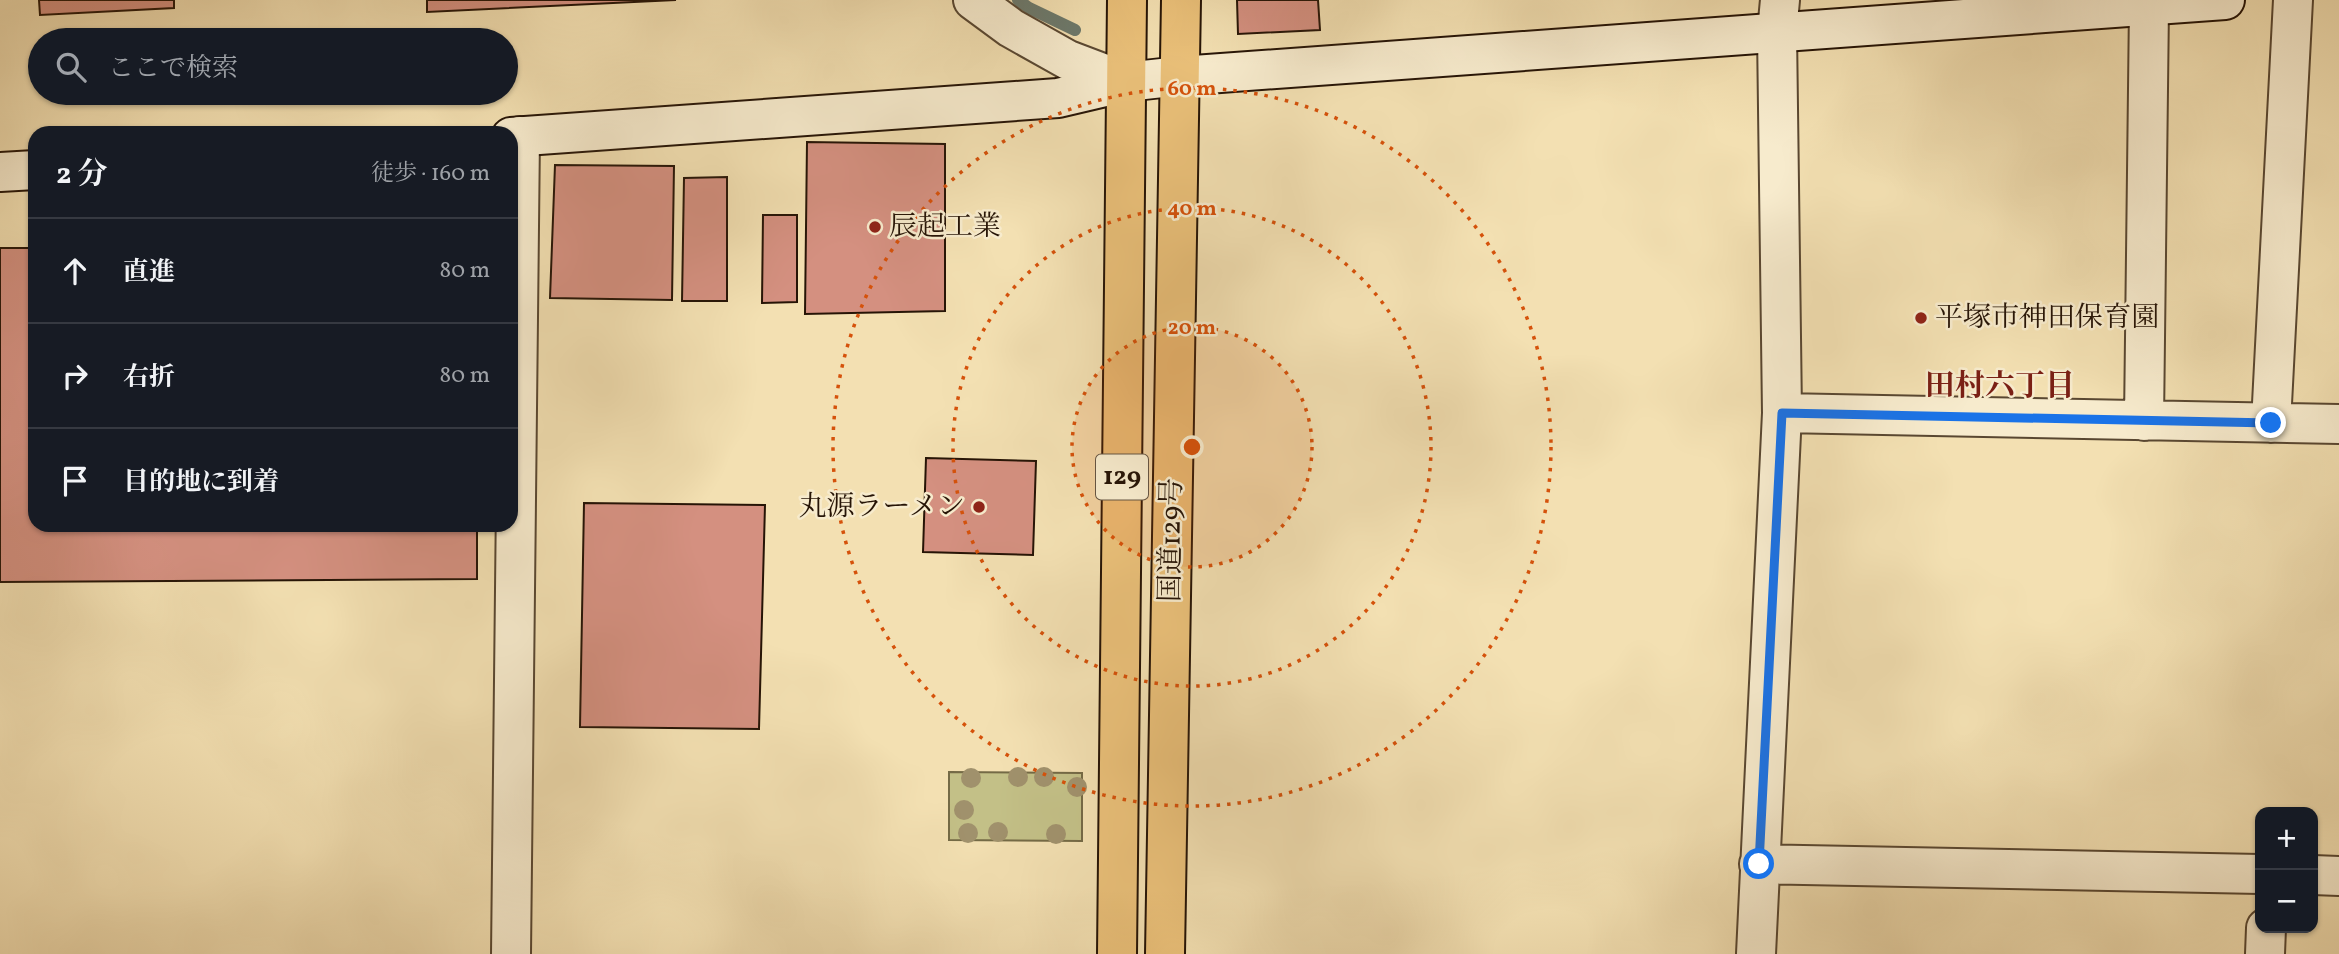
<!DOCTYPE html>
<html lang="ja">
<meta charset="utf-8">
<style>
body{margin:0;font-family:Vollkorn,"Noto Serif JP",serif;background:#242831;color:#f1f3f6}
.controls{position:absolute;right:21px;bottom:21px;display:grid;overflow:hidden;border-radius:14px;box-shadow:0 2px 5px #0004}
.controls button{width:63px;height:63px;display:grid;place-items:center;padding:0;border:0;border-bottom:2px solid #363941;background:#171b24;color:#f1f3f6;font:35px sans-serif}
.stop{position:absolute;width:21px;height:21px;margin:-16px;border:5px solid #1a73e8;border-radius:50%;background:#fff}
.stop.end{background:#1a73e8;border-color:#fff;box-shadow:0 2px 7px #0008}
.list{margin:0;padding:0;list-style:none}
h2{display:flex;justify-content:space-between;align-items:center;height:91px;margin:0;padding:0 28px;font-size:30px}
h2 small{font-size:23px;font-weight:400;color:#9ea1a6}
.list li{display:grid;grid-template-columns:46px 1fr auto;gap:21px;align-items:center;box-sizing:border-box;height:105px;padding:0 28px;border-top:2px solid #363941}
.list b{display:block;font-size:26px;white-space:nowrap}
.list em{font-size:23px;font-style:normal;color:#9ea1a6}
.icon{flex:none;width:38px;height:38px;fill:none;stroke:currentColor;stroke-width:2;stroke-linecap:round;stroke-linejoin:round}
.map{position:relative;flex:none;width:2339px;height:954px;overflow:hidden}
.search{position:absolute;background:#171b24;box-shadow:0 2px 5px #0004;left:28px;top:28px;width:490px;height:77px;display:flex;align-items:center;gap:18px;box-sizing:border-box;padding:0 24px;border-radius:38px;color:#9ea1a6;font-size:26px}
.panel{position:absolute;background:#171b24;box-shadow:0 2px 5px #0004;left:28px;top:126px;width:490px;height:406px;border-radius:21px}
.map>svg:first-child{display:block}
.green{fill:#c3c087;stroke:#746a46;stroke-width:2}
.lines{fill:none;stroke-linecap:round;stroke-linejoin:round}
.stream{stroke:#6c796c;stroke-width:12}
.building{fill:#d49080;stroke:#261406;stroke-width:2}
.street-casing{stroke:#594731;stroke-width:42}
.secondary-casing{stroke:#261406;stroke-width:42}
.highway-casing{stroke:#261406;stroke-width:42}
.street{stroke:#f7ebcd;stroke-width:38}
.secondary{stroke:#f7ebcd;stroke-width:38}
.highway{stroke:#eac079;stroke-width:38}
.tree{fill:#a0916c}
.route{stroke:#1a73e8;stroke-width:9}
.ring{fill:none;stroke:#d5520b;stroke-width:3.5;stroke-dasharray:3.5 7}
.poi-dot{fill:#8f2418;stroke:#f7ebcd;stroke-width:2.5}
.labels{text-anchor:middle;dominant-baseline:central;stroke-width:5;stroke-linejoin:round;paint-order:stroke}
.shield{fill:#f7ebcd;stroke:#655442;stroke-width:2}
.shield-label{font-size:26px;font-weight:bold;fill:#261406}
.poi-label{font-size:28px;fill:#261406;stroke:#f7ebcd;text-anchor:start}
.street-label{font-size:28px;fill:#261406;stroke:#f7ebcd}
.neighbourhood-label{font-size:30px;font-weight:bold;fill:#7a1f14;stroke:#f7ebcd}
.centre{fill:#d5520b;stroke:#f7ebcd;stroke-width:3.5}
.ring-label{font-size:21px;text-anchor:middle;font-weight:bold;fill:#d5520b;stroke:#f7ebcd;stroke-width:5;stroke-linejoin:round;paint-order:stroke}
</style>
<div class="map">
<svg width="2339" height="954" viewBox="0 0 2339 954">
<rect width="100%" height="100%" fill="#f3e0b2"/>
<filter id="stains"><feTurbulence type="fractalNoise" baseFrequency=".00286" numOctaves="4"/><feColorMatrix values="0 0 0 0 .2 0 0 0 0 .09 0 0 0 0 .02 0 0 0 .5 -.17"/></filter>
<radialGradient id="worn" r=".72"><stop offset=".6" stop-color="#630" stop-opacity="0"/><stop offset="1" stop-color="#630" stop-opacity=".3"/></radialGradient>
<!-- green -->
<path class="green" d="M949 772 1082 773V841L949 840Z"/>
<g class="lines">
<!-- stream -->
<path class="stream" d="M1018 0 1029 8 1075 30"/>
</g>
<!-- building -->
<path class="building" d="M39 0H174V8L40 15Z
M427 0H676L427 12Z
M1237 0H1318L1320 30 1238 34Z
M204 36 289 37V40H204Z
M204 93H289V99L204 98Z
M807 142 945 144V311L805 314Z
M555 165 674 166 672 300 550 298Z
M727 177V301H682L684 178Z
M763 215H797V302L762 303Z
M0 248H35V525H477V579L0 582Z
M926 458 1036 461 1033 555 923 552Z
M584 503 765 505 759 729 580 727Z"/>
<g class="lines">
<defs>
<path id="street" d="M973 0 1011 28 1068 60 1126 82
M1782 413 2339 424
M2144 421 2149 6
M2271 423 2293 0
M1759 864 2260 874
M2313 875 2339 876
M511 954 520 136
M1756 954 1782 413 1777 32 1780 0
M2265 954 2266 928"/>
<path id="secondary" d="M511 137 1058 98 1126 82 1180 76 2225 0
M0 172 35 170"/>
<path id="highway" d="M1117 954 1127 0
M1165 954 1181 0"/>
</defs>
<!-- street casing -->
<use href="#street" class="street-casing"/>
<!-- secondary casing -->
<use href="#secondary" class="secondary-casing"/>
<!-- highway casing -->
<use href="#highway" class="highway-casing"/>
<!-- street -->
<use href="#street" class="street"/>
<!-- secondary -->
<use href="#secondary" class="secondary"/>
<!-- highway -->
<use href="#highway" class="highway"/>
</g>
<!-- trees -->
<g class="tree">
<circle cx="1018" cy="777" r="10"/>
<circle cx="1044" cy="777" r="10"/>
<circle cx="971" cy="778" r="10"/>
<circle cx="1077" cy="787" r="10"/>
<circle cx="964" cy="810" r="10"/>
<circle cx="998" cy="832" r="10"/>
<circle cx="968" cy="833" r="10"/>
<circle cx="1056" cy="834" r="10"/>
</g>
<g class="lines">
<!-- route -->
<path class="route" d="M1759 864 1782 413 2271 423"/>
</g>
<!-- distance rings -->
<circle cx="1192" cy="447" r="120" fill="#d5520b" fill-opacity=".12"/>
<g class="ring">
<circle cx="1192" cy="447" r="120"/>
<circle cx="1192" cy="447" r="239"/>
<circle cx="1192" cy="447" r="359"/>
</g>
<!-- markers -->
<g class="poi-dot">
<circle cx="875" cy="227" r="7"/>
<circle cx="1921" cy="318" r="7"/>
<circle cx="979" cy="507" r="7"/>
</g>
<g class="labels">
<!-- shield labels -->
<rect class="shield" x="1096" y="454.5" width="52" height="45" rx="5"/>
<g class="shield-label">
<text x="1122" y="477">129</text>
</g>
<!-- poi labels -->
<g class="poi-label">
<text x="889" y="227">辰起工業</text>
<text x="1935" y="318">平塚市神田保育園</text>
<text x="965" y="507" text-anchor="end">丸源ラーメン</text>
</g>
<!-- street labels -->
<g class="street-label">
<text transform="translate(1172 540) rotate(-89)">国道129号</text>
</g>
<!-- neighbourhood labels -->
<g class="neighbourhood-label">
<text x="2000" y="387">田村六丁目</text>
</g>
</g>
<circle cx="1192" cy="447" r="10" class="centre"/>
<g class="ring-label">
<text x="1192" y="95">60 m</text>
<text x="1192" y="215">40 m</text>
<text x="1192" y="334">20 m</text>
</g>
<rect width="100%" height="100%" filter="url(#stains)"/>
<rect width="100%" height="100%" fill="url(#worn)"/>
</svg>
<div class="controls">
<button>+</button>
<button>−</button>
</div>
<div class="stop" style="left:1759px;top:864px"></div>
<div class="stop end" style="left:2271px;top:423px"></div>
<div class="search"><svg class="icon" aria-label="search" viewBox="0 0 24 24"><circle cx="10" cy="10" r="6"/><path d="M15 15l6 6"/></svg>ここで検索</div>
<section class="panel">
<h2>2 分<small>徒歩 · 160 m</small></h2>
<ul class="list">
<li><svg class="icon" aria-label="ahead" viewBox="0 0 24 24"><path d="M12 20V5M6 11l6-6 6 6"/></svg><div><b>直進</b></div><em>80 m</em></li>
<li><svg class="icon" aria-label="right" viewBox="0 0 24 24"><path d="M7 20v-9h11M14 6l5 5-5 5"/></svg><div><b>右折</b></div><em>80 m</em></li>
<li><svg class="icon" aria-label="arrive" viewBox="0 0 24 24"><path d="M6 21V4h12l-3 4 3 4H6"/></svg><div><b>目的地に到着</b></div></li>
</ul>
</section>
</div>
